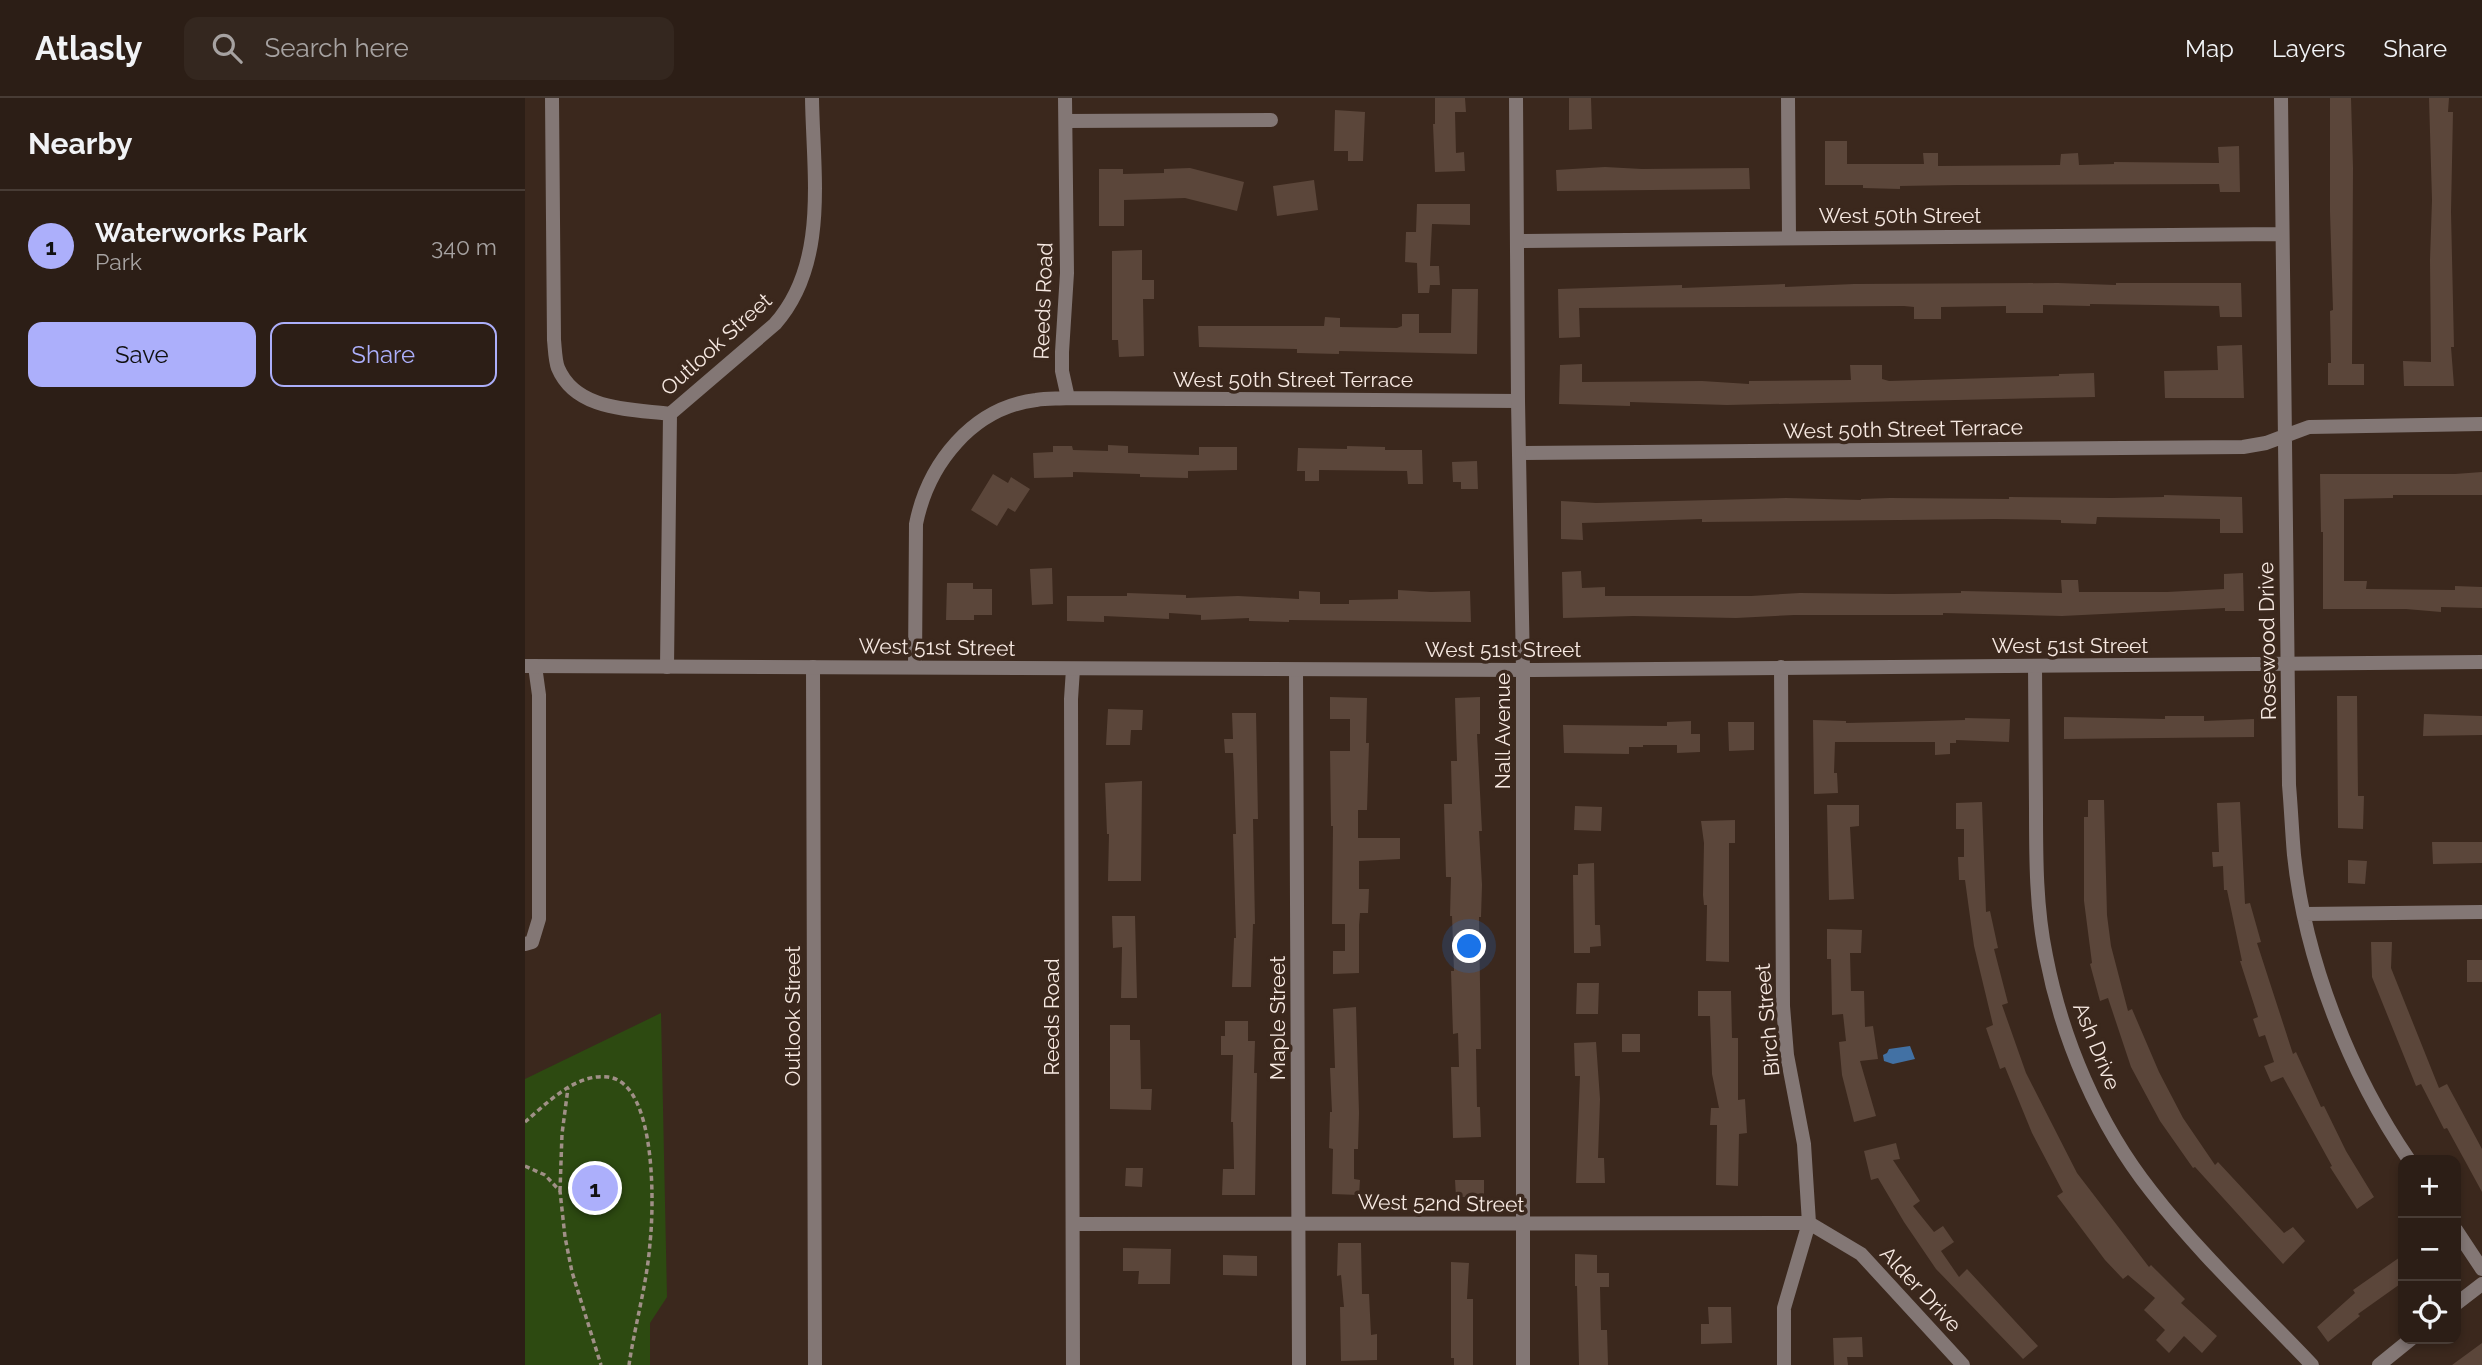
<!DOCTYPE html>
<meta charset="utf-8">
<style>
body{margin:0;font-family:Raleway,sans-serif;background:#34271f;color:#f1f3f6}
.controls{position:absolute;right:21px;bottom:21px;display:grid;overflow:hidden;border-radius:14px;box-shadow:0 4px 10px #0003}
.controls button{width:63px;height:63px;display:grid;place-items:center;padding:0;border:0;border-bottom:2px solid #483c35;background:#2c1e16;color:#f1f3f6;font:35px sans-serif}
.you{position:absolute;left:945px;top:849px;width:24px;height:24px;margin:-18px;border:5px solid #fff;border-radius:50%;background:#1a73e8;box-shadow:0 0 0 10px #1a73e833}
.badge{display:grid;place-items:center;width:46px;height:46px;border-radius:50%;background:#acaffb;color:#111;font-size:23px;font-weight:700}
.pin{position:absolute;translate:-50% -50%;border:4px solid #fff;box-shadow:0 2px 7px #0006}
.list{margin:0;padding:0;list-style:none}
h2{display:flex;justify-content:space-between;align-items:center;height:91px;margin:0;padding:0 28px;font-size:30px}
h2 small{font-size:23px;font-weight:400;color:#a6a2a1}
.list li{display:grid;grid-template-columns:46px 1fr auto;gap:21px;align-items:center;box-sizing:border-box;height:112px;padding:0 28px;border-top:2px solid #483c35}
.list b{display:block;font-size:26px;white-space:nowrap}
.list p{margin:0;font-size:23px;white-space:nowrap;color:#a6a2a1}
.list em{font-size:23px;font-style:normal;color:#a6a2a1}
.actions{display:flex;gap:14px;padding:21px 28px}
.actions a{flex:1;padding:16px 0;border:2px solid #acaffb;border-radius:14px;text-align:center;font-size:24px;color:#acaffb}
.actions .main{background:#acaffb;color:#111}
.icon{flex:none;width:38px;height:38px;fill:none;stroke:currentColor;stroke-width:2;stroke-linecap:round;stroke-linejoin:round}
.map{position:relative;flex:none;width:1957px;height:1267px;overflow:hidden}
header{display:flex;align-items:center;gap:42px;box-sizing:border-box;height:98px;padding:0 35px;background:#2c1e16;border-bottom:2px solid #483c35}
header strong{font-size:33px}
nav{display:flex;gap:38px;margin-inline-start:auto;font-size:24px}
.search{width:490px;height:63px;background:#34271f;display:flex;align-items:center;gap:18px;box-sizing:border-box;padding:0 24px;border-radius:14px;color:#a6a2a1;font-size:26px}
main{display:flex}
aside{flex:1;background:#2c1e16}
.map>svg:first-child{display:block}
.green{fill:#2d4a11}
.water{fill:#4271a4}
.building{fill:#5b463a}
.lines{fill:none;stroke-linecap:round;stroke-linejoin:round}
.path{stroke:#a09087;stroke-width:3.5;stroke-dasharray:5 3.5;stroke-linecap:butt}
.minor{stroke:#837775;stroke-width:14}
.tertiary{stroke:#837775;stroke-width:14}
.labels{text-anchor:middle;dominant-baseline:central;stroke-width:7;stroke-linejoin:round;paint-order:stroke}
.street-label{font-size:21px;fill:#f6e8e1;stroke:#3b281d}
</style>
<header>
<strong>Atlasly</strong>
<div class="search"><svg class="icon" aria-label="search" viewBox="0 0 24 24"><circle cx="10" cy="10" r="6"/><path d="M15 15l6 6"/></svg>Search here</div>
<nav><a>Map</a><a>Layers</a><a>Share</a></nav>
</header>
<main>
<aside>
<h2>Nearby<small></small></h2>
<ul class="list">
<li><span class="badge">1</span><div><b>Waterworks Park</b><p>Park</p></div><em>340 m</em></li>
</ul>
<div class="actions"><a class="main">Save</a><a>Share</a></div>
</aside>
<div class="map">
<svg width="1957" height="1267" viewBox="0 0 1957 1267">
<rect width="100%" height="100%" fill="#3b281d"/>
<!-- green -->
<path class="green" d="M136 915 142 1199 125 1225V1267H0V981Z"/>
<!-- water -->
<path class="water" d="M1385 948 1390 961 1368 966 1359 963 1358 957 1362 955 1364 951Z"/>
<!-- building -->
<path class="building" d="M910 0H940L941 14H930L931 55 939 54 940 73 910 74 908 26H910Z
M1044 0H1066L1067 31 1044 32Z
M1805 0H1826L1828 70 1827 266H1839V287H1803V265H1806L1805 213 1808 212 1805 114Z
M1904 0H1924L1923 14H1928L1926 114 1929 249H1926L1929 288H1879L1878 263 1906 264 1905 162 1907 102Z
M810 12 840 14 838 63H823V53H809Z
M1300 43H1322V66H1399L1398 55H1413V68L1535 67 1536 56 1553 55 1554 67 1589 66V64L1694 65 1693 49 1714 48 1715 94H1695L1694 86 1433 87 1375 88V91L1338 90V87H1300Z
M1080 69 1117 71 1224 70 1225 91 1032 93 1031 72Z
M665 70 719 84 712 113 660 100 599 102V128H574V71H598V76L639 75V71Z
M789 82 793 112 752 118 748 88Z
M892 106H945V127L907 126 905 168H914L915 187H905L904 195H893L892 165 880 164 881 134H891Z
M617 152V182H629V201H618L619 258 594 259 593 242H587V153Z
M1533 185 1591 187V185H1716L1717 219H1695L1694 208 1565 206V208L1518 207V215H1481V208L1416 209V221H1389V209L1379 208 1054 210 1055 239 1034 240 1033 191 1157 187V190L1260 186V189L1329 186Z
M927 191H953L952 256 814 253V256L772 255V251L674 249 673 228H799L800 219 815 220V229L872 230 877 228V216H894V235H926Z
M1717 247 1719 300H1640L1639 273 1693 272 1692 248Z
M1057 266V284L1177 283 1224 286V283L1326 282 1325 267H1357V281L1364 283 1534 278V276L1569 275 1570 299 1202 307 1105 304V308L1034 306 1035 267Z
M583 347 603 348V355L674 357V349H712V372L663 373V380L615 379V376L548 374V379L509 380 508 355 528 354V348H547L548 352 583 353Z
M822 348 860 349V352H897L898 386H883L882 373 794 372V383H780V373H772L773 350 822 351Z
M952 363 953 391H936V384H928L927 364Z
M1957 374V397H1868V400L1819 401V483H1842L1841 491 1930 492V488L1957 489V510L1916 509V514L1881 511H1798V434H1796L1795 376H1930Z
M468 376 483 385 486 379 505 391 490 414 483 410 472 428 446 412Z
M1639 397 1717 399 1718 435H1695V421L1572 419 1571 426 1536 425V422L1470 421 1177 424V421L1057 425 1058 442 1036 441V403L1071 405 1261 400 1336 402V401L1365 400 1484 401V399L1587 400 1639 399Z
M527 470 528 506 507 507 505 471Z
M1056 473 1057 490 1080 489V498H1226L1275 495 1367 496 1436 495V493L1537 495 1536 482H1553L1554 494H1642L1699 491V476L1718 475 1719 513H1700V510L1537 518 1418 515V517H1269L1211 520 1108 518 1038 520 1037 474Z
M422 485H448V491H467V517H449V522H421Z
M873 492 906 494 945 493 946 524 764 522V524L724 523V520L676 522V517L644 515V521L579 518V524L542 523V498H602V495L661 497V500L713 498 774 501V493L795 494V506H824V502L873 501Z
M1812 598H1832L1833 698H1839L1838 731 1813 730Z
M805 599 842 600 841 645H844L842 712H833V740H875V761L834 763V791H844L843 815H835L834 827V875L808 876V853H820V826H807L808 728H806L805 653H825V621H805Z
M955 599V636H952L957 733H954L957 787 956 819H954L956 951H951L952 1009H955L956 1039 928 1040 926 969H934L933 935 928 936 926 873H929L927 818H925L926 779H921L919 706H927L926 663H932L930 600Z
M583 611 618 612 617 632H606L605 647H581Z
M707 615H731L733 721H728L730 826H728L726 889H707L709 840H711L708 736H711L709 675 708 655H700L699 641H708Z
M1899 616 1957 618V637L1898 638Z
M1640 618H1679V623L1729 621V639L1539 641V619L1640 621Z
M1440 620 1485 621 1484 644 1431 642V645H1425V656L1410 657V644H1310L1309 675H1312L1313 695 1289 696 1288 622 1321 623V625L1368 624 1440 622Z
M1166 623V636H1175V654L1152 655V647H1118V649H1104V656L1039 655 1038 627 1142 628V624Z
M1203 624H1229V652L1204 653Z
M617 683 616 783H583L584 736H582L580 685Z
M1563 702H1579L1582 817 1586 848 1603 913 1607 911 1634 974 1658 1020 1690 1067 1693 1064 1759 1135 1768 1129 1780 1143 1758 1166 1670 1069 1668 1070 1635 1023 1606 969 1583 900 1575 903 1565 866 1567 865 1559 803V719H1563Z
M1457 704 1461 814 1465 813 1473 850 1469 851 1483 905 1477 907 1501 975 1552 1075 1624 1169 1626 1167 1660 1201 1656 1205 1692 1238 1677 1255 1659 1238 1644 1255 1631 1242 1640 1232 1619 1212 1630 1200 1603 1177 1598 1181 1580 1162 1532 1098 1538 1094 1507 1035 1480 969 1475 971 1461 930 1468 927 1449 848 1440 782H1434L1433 759H1439V731H1431V705Z
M1715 704 1720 806 1725 805 1736 844 1732 845 1768 956 1771 954 1796 1009 1799 1008 1821 1053 1849 1099 1832 1111 1805 1069 1807 1068 1758 979 1746 984 1739 968 1749 964 1740 937 1734 939 1728 921 1733 919 1715 863H1717L1702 792H1699L1698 768 1688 769 1687 754H1694L1692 705Z
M1302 707H1334V728L1325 729 1329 801 1304 802Z
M1050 708 1077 709 1076 733 1049 732Z
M1210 722V745H1204V864L1181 863 1182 807H1179L1178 797 1179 745 1176 723Z
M1907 744H1957V765L1908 766Z
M1823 762 1842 763 1840 786 1823 785Z
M1069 765 1070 827H1075L1076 848 1065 849V855H1049L1048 777H1053V766Z
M587 818H610L612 900H596L597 849 588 850Z
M1302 831 1337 832 1336 855H1325L1326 893H1339L1340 929 1348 928 1353 961 1335 963 1351 1018 1329 1024 1317 977 1314 944 1321 943 1318 916 1307 917 1306 861H1302Z
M1846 844H1867L1866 870 1914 990 1922 986 1957 1051V1094L1922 1030 1919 1031 1896 986 1891 988 1847 879Z
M1942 862H1957V884H1942Z
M1052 885H1074L1073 916H1051Z
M1173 893H1206L1207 940H1213V1002L1220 1001 1222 1035 1214 1036 1213 1088 1191 1087 1192 1027H1185L1186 1010H1194L1187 976 1185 918H1173Z
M831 909 834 1015 833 1051H829V1081L835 1082 834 1097 807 1096 808 1051 804 1050 805 1014H807L805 970H810L808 911Z
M700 923H723V943H730L729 975H732L730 1097H697L698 1071H709L708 1024H706L708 957H696V938H700Z
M585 927H605V942H615L616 991H627L626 1012 585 1011Z
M1097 936H1115V954H1097Z
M1071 944 1075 1001 1073 1060H1079L1080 1085H1051L1055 978H1050L1049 945Z
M1371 1045 1375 1061 1368 1062 1395 1103 1388 1108 1409 1134 1418 1128 1429 1144 1416 1153 1434 1179 1442 1171 1513 1248 1498 1261 1411 1171 1379 1124 1353 1080 1346 1082 1339 1053Z
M601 1070H618L617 1089 600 1088Z
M930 1082H959V1099H931Z
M813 1145H836L837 1196H844L846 1237 852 1236V1262L816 1263 815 1209H819L816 1177 812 1178Z
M598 1150 646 1151 645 1186H613L614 1173H598Z
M1050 1156 1072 1157V1175H1084V1189H1075L1076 1232H1082L1083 1267H1054L1052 1188H1050Z
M698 1157 732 1158V1178L698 1177Z
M1878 1157V1184L1833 1216 1835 1218 1803 1244 1792 1229 1830 1195 1828 1192Z
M926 1164 944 1165 942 1201H948V1267H929V1260H926Z
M1183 1209H1206L1207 1245 1176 1246V1226H1184Z
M1337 1239 1338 1259H1322L1323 1267H1309L1308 1240Z
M1957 1245V1267H1927Z"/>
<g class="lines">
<!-- path -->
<path class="path" d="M0 1024C22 1005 51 975 83 979 132 985 129 1109 125 1145 122 1186 110 1226 104 1267
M0 1068 20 1077 35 1093 40 1139 47 1174 76 1267
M35 1093 37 1036 43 990"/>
<!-- minor -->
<path class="minor" d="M27 0 29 242C30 251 30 262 33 270 51 313 106 311 145 316
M540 0 542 175 537 254V273L543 300
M1263 0 1264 139
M1756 0 1764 687C1766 710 1767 734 1769 757 1780 862 1825 976 1884 1062
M541 23 746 22
M993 143 1757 136
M994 355 1718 349 1741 345 1784 329 1957 326
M390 568 391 426C403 366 447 310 511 302 522 300 533 301 543 300L993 303
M1510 568C1510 616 1511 663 1511 711 1511 760 1511 810 1521 858 1537 941 1573 1026 1626 1093 1674 1155 1733 1210 1787 1267
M142 569 145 316 250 226C304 165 288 75 287 0
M288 569 290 1267
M1256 569 1258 908 1262 957 1279 1046 1284 1125 1259 1210V1267
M548 571 546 601 548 1267
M771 572 774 1267
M1780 816 1957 814
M0 846 7 844 14 821V597L10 568
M548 1126 1284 1125 1336 1156 1438 1267
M1931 1132 1957 1171
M1931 1206 1957 1186
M1854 1267 1886 1241"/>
<!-- tertiary -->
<path class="tertiary" d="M991 0 993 303 998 572V1267
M0 568 1010 572 1957 564"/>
</g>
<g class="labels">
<!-- street labels -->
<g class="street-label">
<text x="1375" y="117">West 50th Street</text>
<text transform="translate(518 203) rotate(-88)">Reeds Road</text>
<text transform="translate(191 246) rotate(-42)">Outlook Street</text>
<text x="768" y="281">West 50th Street Terrace</text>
<text transform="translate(1378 331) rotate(-1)">West 50th Street Terrace</text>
<text transform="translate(1742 543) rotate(-91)">Rosewood Drive</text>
<text x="1545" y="547">West 51st Street</text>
<text transform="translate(412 549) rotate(1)">West 51st Street</text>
<text x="978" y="551">West 51st Street</text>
<text transform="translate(977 633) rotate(-90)">Nall Avenue</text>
<text transform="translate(267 918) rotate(-90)">Outlook Street</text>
<text transform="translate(526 919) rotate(-90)">Reeds Road</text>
<text transform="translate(752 920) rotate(-90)">Maple Street</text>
<text transform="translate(1242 922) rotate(-95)">Birch Street</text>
<text transform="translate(1572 948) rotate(68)">Ash Drive</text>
<text transform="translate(916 1105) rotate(1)">West 52nd Street</text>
<text transform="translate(1396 1191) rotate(47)">Alder Drive</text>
</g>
</g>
</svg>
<div class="controls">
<button>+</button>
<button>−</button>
<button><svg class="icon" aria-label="locate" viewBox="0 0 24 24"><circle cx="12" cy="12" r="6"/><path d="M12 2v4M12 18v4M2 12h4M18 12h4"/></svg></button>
</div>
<div class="you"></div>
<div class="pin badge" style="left:70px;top:1090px">1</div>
</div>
</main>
